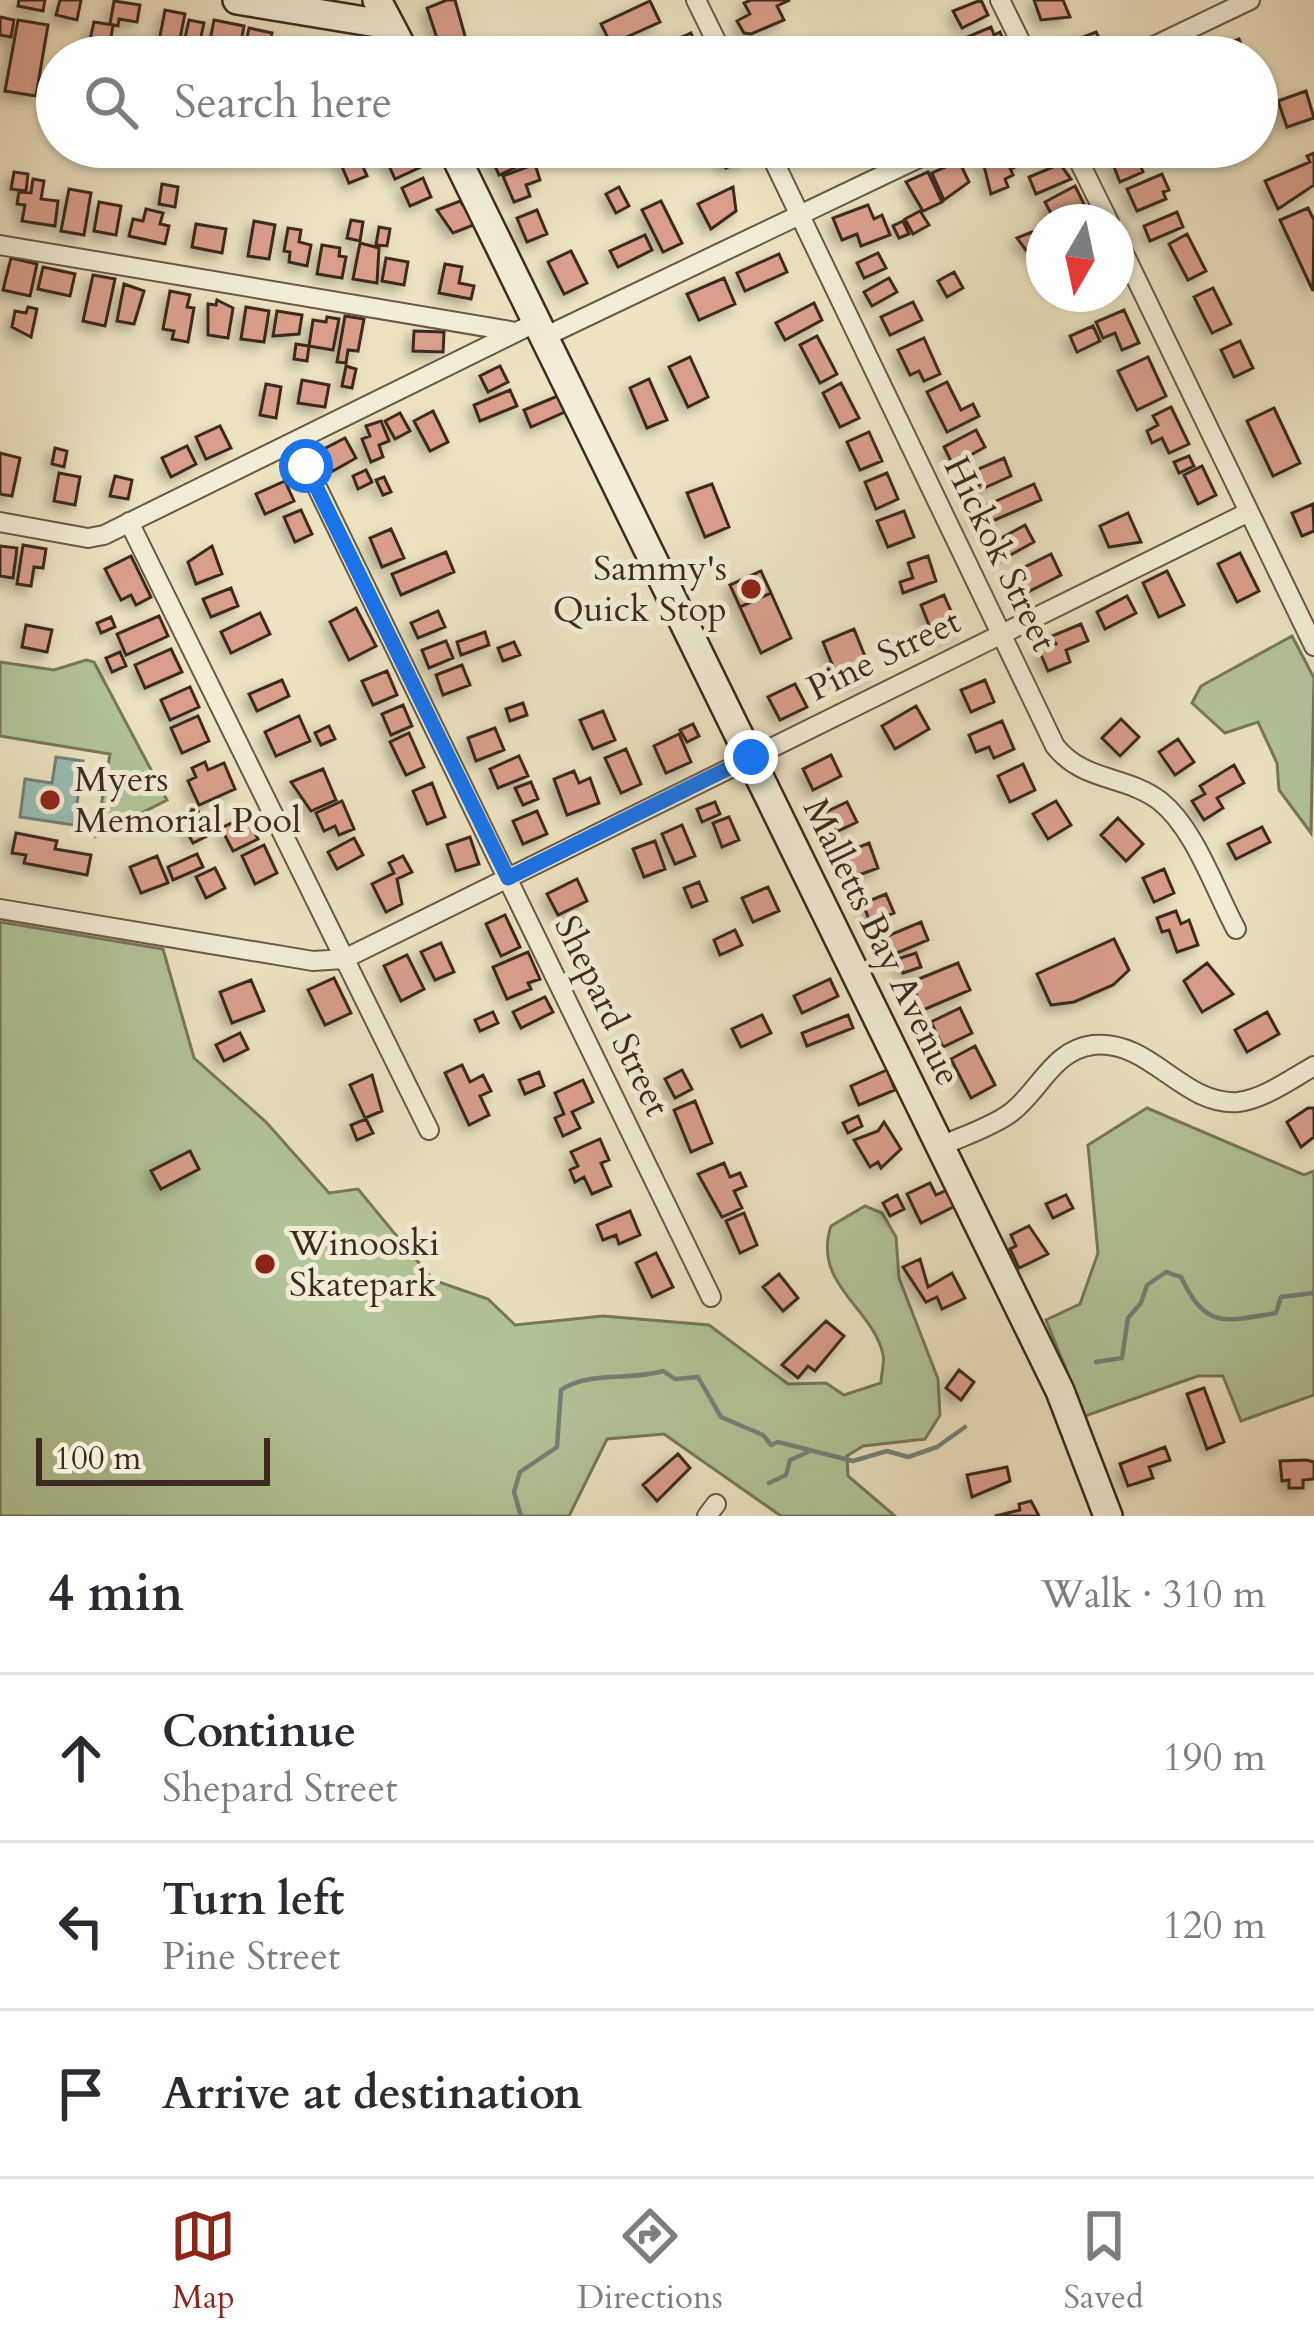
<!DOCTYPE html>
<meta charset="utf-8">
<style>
body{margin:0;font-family:Cardo,serif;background:#f2f2f3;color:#2b2b33}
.compass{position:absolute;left:1026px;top:204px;width:108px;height:108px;border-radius:50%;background:#fff;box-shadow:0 3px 9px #0004;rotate:189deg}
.scale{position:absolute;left:36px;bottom:30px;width:234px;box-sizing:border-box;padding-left:12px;border:6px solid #3d291f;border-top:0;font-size:33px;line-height:42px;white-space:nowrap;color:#3d291f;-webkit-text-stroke:9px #f3edd7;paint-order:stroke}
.stop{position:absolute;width:36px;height:36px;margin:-27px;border:9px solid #1a73e8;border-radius:50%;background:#fff}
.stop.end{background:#1a73e8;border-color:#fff;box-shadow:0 3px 12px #0008}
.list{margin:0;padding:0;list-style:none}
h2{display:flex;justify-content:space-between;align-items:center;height:156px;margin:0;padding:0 48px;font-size:51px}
h2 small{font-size:39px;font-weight:400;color:#7c7c81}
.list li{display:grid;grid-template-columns:78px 1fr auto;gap:36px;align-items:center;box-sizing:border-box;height:168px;padding:0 48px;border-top:3px solid #e1e1e2}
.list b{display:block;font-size:45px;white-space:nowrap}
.list p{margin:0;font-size:39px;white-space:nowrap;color:#7c7c81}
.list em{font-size:39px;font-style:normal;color:#7c7c81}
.icon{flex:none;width:66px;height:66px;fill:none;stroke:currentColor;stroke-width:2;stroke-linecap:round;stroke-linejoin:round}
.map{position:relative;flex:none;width:1314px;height:1516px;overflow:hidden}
.search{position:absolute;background:#fff;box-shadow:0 3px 9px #0004;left:36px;right:36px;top:36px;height:132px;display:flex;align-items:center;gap:30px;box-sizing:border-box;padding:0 42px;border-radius:66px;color:#7c7c81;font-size:45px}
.sheet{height:660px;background:#fff}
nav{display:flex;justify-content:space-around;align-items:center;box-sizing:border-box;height:168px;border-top:3px solid #e1e1e2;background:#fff;font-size:33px;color:#7c7c81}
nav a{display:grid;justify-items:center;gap:6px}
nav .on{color:#8f2418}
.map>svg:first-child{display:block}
.green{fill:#b2c598;stroke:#78775c;stroke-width:3}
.water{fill:#99beb6;stroke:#74827a;stroke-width:3}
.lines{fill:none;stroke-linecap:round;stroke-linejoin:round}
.stream{stroke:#74827a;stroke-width:4.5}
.building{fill:#d89e8a;stroke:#3d291f;stroke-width:3;filter:url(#shadow)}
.street-casing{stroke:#695848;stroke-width:22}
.secondary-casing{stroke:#3d291f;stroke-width:32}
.street{stroke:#f3edd7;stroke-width:18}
.secondary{stroke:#f3edd7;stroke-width:27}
.route{stroke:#1a73e8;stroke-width:15}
.poi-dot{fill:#8f2418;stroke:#f3edd7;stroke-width:4.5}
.labels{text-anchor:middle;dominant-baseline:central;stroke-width:10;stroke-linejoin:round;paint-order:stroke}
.street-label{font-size:36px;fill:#3d291f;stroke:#f3edd7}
.poi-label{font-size:36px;fill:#3d291f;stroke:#f3edd7;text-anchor:start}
</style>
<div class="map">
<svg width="1314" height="1516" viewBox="0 0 1314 1516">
<defs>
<filter id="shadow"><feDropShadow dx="-5.5" dy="5.5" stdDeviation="6" flood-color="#0004"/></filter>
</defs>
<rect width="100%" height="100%" fill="#ede3c1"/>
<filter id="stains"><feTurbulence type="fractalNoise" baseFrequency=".00167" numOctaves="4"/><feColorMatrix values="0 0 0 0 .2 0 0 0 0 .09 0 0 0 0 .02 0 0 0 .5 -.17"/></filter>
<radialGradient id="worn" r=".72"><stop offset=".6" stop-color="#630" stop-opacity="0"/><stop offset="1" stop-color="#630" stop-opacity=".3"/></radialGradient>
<!-- green -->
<path class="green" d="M1292 636 1314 678 1311 833 1279 790 1277 763 1258 722 1225 733 1192 703 1201 686Z
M86 660 94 662 167 800 96 836 110 754 0 736V662L54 670Z
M0 922 163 949 194 1058 266 1122 329 1193 358 1189 433 1280 488 1299 515 1325 603 1316 709 1325 788 1384 826 1383 844 1395 881 1383C881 1375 885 1362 883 1354 872 1307 812 1284 831 1226L865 1206 882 1213 896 1237 899 1278 938 1379 940 1415 925 1439 863 1446 847 1456 848 1476 895 1516H781L664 1434 607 1439 569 1516H0Z
M1147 1108 1304 1175 1314 1171V1395L1241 1421 1223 1376H1198L1085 1416 1046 1320 1080 1304 1098 1253 1088 1145Z"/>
<!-- water -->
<path class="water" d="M56 757 83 761 74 825 20 817 25 779 52 783Z"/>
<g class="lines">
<!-- stream -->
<path class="stream" d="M1096 1362 1122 1358 1128 1318 1141 1303 1147 1285 1166 1272 1181 1277C1206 1329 1223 1322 1276 1313L1281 1297 1314 1293
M769 1483 786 1475 790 1460 808 1452
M521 1516 514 1492 520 1472 557 1447 561 1390C588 1371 630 1381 663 1371L675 1379 698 1377 721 1417 763 1435 771 1445 778 1442 853 1461 887 1451 908 1457 937 1447 965 1427"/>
</g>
<!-- building -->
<path class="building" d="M19 0H45L43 11 18 6Z
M60 0H81L77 20 56 15Z
M447 0H455L465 36 440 47 427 8Z
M751 0H790L777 6 784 20 751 34 744 33 737 21 750 14 744 3Z
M981 0 988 15 962 28 953 11Z
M1034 0H1063L1070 17 1041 20Z
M114 1 140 5 137 22 119 19 118 26 110 24Z
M650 1 660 22 611 44 601 24Z
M165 10 185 14 176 57H156Z
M0 17 14 20 11 37 0 35Z
M18 20 48 25 36 96 5 91Z
M189 20 204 23 198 50 183 47Z
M214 20 244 26 238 57 208 51Z
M94 22 113 25 110 44 90 40Z
M991 27 994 35 1000 32 1005 45 963 57 965 38Z
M249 28 272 33 267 57H243Z
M1096 32 1106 51 1058 57 1054 48Z
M691 33 699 52 669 57 664 45Z
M138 38 156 41 153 57H135Z
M1239 39 1246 57H1197Z
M1306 91 1314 118 1287 127 1278 101Z
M417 147 425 165 395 179 386 159Z
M494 147H527L529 151 519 155 523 164 499 175 488 150Z
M718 147H739L744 160 726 168Z
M1015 149 1021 164 1013 168 1006 153Z
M1314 153V185L1278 209 1265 181 1310 162 1307 156Z
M358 155 367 176 349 183 340 162Z
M1005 157 1013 175 1005 179 1008 187 991 194 984 166Z
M1137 157 1143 172 1120 182 1114 167Z
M959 161 969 182 944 200 932 173Z
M535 164 540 180 526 185 530 196 514 202 503 176Z
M1060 164 1071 179 1036 194 1029 177Z
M14 172 28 174 26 191 11 189Z
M928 172 942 202 923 211 906 182Z
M1162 174 1169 190 1163 192 1166 199 1137 211 1127 189Z
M423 178 431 197 410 206 402 188Z
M33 179 44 181 41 199 58 201 55 226 22 221 25 205 17 204 19 192 31 193Z
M162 184 178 187 175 207 159 204Z
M1075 186 1084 204 1054 219 1045 202Z
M619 187 629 206 616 213 606 194Z
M733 187 736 211 711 229 698 204Z
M69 189 91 193 84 235 61 231Z
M460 201 476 224 453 233 437 210Z
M661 201 682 243 663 252 642 210Z
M99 202 121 206 116 235 94 231Z
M868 205 874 219 882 215 890 235 861 246 857 234 842 240 833 218Z
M1308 208 1314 220 1313 291 1280 220Z
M146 209 163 213 160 224 169 226 165 244 129 236 133 219 143 221Z
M537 210 547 234 527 242 517 218Z
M920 211 929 225 913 234 905 219Z
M1177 212 1183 227 1150 241 1144 226Z
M351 220 363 222 360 241 347 238Z
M254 221 275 225 269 259 248 256Z
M903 221 909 234 899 238 893 226Z
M196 224 226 229 222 253 192 247Z
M379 227 390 229 387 246 376 245Z
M288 228 301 230 299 242 311 245 307 266 289 262 290 252 284 251Z
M1032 232 1039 247 1028 253 1017 238Z
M1187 234 1206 271 1188 280 1169 244Z
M645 235 652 250 618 267 610 251Z
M360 243 379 248 377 283 353 279Z
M322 245 340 248 339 256 346 257 342 278 317 274Z
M571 251 587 283 564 294 548 262Z
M878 253 886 268 864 278 857 263Z
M779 254 787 272 745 291 737 273Z
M11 258 37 264 30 296 3 290Z
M386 258 408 262 404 285 382 281Z
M445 264 462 267 459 283 474 286 471 299 439 293Z
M43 267 75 274 70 296 38 289Z
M954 272 963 288 947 297 938 281Z
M93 275 115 279 105 326 83 321Z
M724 278 735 304 699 320 687 294Z
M889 278 897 292 872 306 864 292Z
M124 284 144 291 134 324 117 321Z
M1213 288 1231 324 1212 333 1194 297Z
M170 291 190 295 187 307 194 308 188 342 172 339 174 331 163 329Z
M217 300 233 308 228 338 208 335V304L216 305Z
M913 302 922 320 890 335 881 317Z
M814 303 822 320 785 340 776 323Z
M28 307 37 309 31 337 12 327 15 311 26 313Z
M246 307 269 311 264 342 241 339Z
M1124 310 1139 343 1122 350 1115 333 1103 338 1096 322Z
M277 311 302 315 299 334 273 336Z
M345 316 364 319 358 351 348 350 346 363 337 362Z
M327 317 339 319 333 350 309 346 313 320 326 322Z
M1093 326 1100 341 1077 352 1070 336Z
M414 331 444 332 443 352 413 351Z
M817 336 837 374 820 383 800 345Z
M924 338 940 374 924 381 919 371 910 375 898 350Z
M1240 341 1253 368 1234 377 1221 350Z
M296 344 309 346 307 361 294 359Z
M690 357 708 397 688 407 669 367Z
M1148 357 1166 396 1137 410 1118 371Z
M346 366 356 369 352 388 342 386Z
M500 366 508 382 488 392 480 376Z
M649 379 667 420 647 428 630 388Z
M302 380 329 385 325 407 298 403Z
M947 382 961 410 973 404 979 416 947 432 927 392Z
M841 383 859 418 840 427 823 393Z
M266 384 281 387 276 418 260 415Z
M510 390 517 406 480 421 474 405Z
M560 395 567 411 531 427 524 410Z
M1171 407 1189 444 1169 453 1162 438 1152 443 1147 431 1158 425 1153 416Z
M1274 408 1300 463 1273 476 1247 421Z
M433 411 448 442 430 451 414 421Z
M400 413 410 431 395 439 385 421Z
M381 421 389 441 379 445 383 457 371 462 362 439 370 436 366 426Z
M220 426 231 448 206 459 196 437Z
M976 430 985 447 953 465 944 447Z
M869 432 882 461 860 470 847 442Z
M345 438 356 458 333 471 322 450Z
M187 446 196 464 171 477 162 458Z
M55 448 67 451 64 467 52 464Z
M0 453 20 458 12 496 0 494Z
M1189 456 1194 466 1179 473 1174 462Z
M1004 458 1011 476 975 492 967 474Z
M1202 466 1216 495 1198 504 1184 475Z
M366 470 372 482 358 489 353 476Z
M59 473 80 477 75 505 54 501Z
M887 473 898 499 876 509 865 482Z
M115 476 132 480 128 499 110 496Z
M384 477 391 492 383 495 376 480Z
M285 481 294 501 265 514 256 494Z
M712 484 729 527 705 537 687 493Z
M1034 484 1041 500 981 526 974 511Z
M1313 504 1314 531 1302 536 1292 513Z
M301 510 312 534 295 542 284 517Z
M904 511 914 537 888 547 877 521Z
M1128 513 1141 542 1109 547 1100 526Z
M1025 525 1034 542 1005 558 996 541Z
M391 529 404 558 382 567 370 538Z
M23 545 46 549 43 568 34 567 31 586 17 584Z
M0 546 17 548 13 578 0 576Z
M212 546 222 574 196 584 188 562Z
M446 552 454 572 401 595 392 574Z
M1240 553 1259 591 1237 602 1218 564Z
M1051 554 1061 575 1024 594 1013 573Z
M131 556 151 597 136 605 131 595 121 600 105 569Z
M928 556 936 581 903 593 900 582 913 578 908 563Z
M761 571 771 593 740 607 730 585Z
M1167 571 1184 605 1159 617 1143 583Z
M231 588 238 606 211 617 203 599Z
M771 593 791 638 761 653 740 607Z
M944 595 959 630 935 640 921 605Z
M1127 596 1136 613 1105 629 1097 612Z
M356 608 376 646 349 660 330 622Z
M438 611 445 627 418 638 411 623Z
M260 613 270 634 231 653 221 632Z
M159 616 168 636 126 655 117 634Z
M111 617 115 627 101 633 97 623Z
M1081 624 1088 641 1066 650 1070 662 1048 671 1039 650 1056 644 1052 636Z
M26 625 52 630 47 652 22 647Z
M854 629 872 674 841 686 823 642Z
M485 632 489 645 461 655 457 642Z
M446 641 453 658 429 668 422 650Z
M514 642 520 655 503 661 498 648Z
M171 649 182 672 145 688 135 665Z
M120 652 126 666 112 672 106 658Z
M462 665 470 685 443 695 436 675Z
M387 671 397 695 373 705 362 681Z
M282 680 289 696 257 711 249 694Z
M985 680 994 702 971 712 961 690Z
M795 684 807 707 780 720 768 697Z
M190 687 199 707 170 720 161 700Z
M523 703 527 715 510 721 506 709Z
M403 705 412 726 391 735 382 714Z
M916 706 929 729 895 749 882 726Z
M603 711 615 740 593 749 580 720Z
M198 716 209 741 182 753 171 728Z
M299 716 310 741 276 756 265 732Z
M1121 719 1139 737 1120 756 1102 738Z
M1002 721 1014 749 994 758 989 747 976 752 969 735Z
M693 724 699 736 687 742 680 730Z
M329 726 335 739 321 745 315 733Z
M495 728 504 750 476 761 468 738Z
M409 733 424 767 406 775 390 742Z
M679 734 691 762 666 773 654 746Z
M1178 739 1194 762 1175 775 1159 752Z
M626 749 641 784 621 793 605 758Z
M831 755 841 776 813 790 803 769Z
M519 756 528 776 498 788 490 769Z
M205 762 208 770 224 763 235 789 199 805 188 781 196 777 192 768Z
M1023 764 1035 790 1010 802 998 776Z
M1234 765 1244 783 1217 798 1223 808 1204 820 1192 801 1205 794 1200 786Z
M323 769 336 800 311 811 291 782Z
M574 771 579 783 590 778 599 803 567 815 554 779Z
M531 782 538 799 523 805 515 788Z
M432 783 445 817 427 824 413 791Z
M342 801 354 829 339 835 335 826 324 831 316 813Z
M1056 801 1071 825 1048 839 1033 814Z
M715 802 720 814 702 822 697 809Z
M847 802 857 822 836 832 826 812Z
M197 809 204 823 186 831 180 817Z
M537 811 547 834 523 844 513 821Z
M247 816 258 839 233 851 221 828Z
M729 817 739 840 722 847 713 823Z
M1118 818 1143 844 1126 861 1101 835Z
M682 825 695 856 675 864 662 834Z
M203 827 207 836 193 843 188 834Z
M1262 827 1270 842 1236 859 1228 844Z
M16 833 57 841 55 849 91 855 87 875 24 863 26 855 12 853Z
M470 837 479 864 456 871 447 845Z
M354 838 363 855 337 869 328 852Z
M655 841 665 869 644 877 633 849Z
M869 843 878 868 856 876 847 852Z
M264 845 277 873 255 884 242 856Z
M197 854 203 867 173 880 168 867Z
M157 856 168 883 141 893 130 867Z
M403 856 412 872 397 879 402 904 386 912 372 884 394 873 389 863Z
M215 868 225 888 206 898 196 877Z
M1164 869 1174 893 1154 902 1143 878Z
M577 879 587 901 558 915 547 894Z
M699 882 707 901 692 907 684 888Z
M768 887 779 911 753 922 742 898Z
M886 894 894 913 870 922 865 909 869 901Z
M1176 911 1181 924 1189 920 1198 945 1177 952 1169 930 1162 932 1157 918Z
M505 915 520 947 501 956 486 924Z
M921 922 928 940 892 955 885 937Z
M735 930 742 945 720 955 714 940Z
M1114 939 1129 970 1113 985 1074 1002 1051 1005 1037 974Z
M441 943 454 972 435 980 421 952Z
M528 952 540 979 528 983 531 989 507 999 493 967Z
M916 953 921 967 903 973 898 959Z
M407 955 424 989 401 1001 384 966Z
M958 963 970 990 923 1010 911 982Z
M1207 963 1233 994 1202 1012 1184 981Z
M334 978 351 1013 325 1025 308 990Z
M830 979 838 996 802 1013 794 996Z
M251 980 264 1011 232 1023 220 992Z
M545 997 553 1012 521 1028 513 1012Z
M960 1008 972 1033 943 1047 931 1022Z
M493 1012 498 1023 480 1031 475 1020Z
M1267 1012 1279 1034 1247 1052 1235 1030Z
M762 1015 771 1033 741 1047 732 1029Z
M848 1015 853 1028 807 1046 802 1033Z
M240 1033 248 1049 224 1061 216 1045Z
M975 1046 995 1085 971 1098 951 1059Z
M462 1065 470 1082 483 1075 491 1091 480 1096 489 1115 469 1125 445 1073Z
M682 1070 692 1089 675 1098 665 1079Z
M887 1070 895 1090 859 1105 851 1086Z
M539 1072 544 1086 525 1094 519 1080Z
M372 1075 382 1111 365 1118 350 1085Z
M583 1080 593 1102 572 1112 580 1128 563 1136 555 1118 564 1114 555 1093Z
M695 1101 712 1143 691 1152 674 1110Z
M1308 1108H1314V1137L1301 1147 1287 1122Z
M858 1116 862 1126 848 1133 843 1123Z
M366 1119 373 1133 357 1140 351 1125Z
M884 1122 901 1149 881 1168 878 1162 870 1167 854 1140 878 1131Z
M600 1139 609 1160 601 1163 611 1186 592 1194 584 1177 575 1182 570 1170 578 1166 571 1152Z
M190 1151 199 1169 161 1189 151 1171Z
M724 1163 730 1177 740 1173 746 1186 734 1191 742 1208 722 1217 698 1174Z
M930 1183 936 1195 947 1190 955 1206 921 1223 907 1194Z
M897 1195 904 1209 890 1216 883 1203Z
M1066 1195 1073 1208 1053 1218 1046 1204Z
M630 1211 640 1235 619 1244 616 1235 603 1240 597 1225Z
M744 1213 757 1245 740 1253 726 1221Z
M1029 1226 1048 1254 1019 1268 1010 1249 1016 1246 1011 1235Z
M656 1253 673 1287 652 1297 636 1263Z
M920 1259 928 1287 952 1273 965 1298 942 1309 937 1297 926 1302 903 1267Z
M779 1274 798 1298 783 1311 763 1287Z
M826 1321 844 1336 815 1371 808 1366 798 1378 782 1365Z
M959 1370 974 1382 961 1400 946 1388Z
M1204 1388 1224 1442 1207 1449 1187 1394Z
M1165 1447 1170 1460 1149 1467 1153 1478 1128 1486 1120 1464Z
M678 1454 690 1468 657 1501 643 1485Z
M1306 1460 1314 1462V1479L1303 1480V1488H1289V1480L1282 1481 1280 1461Z
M1007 1467 1010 1481 972 1497 967 1475Z
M1031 1501 1039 1516H995L1020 1510 1019 1504Z"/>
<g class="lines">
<defs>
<path id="street" d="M696 0 724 57
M1000 0 1028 57
M1131 57 1250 0
M767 147 1055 746C1083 782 1126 775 1160 801 1195 829 1215 890 1236 929
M1072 147 1109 222
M1116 237 1314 646
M0 245 516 332
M544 337 942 147
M295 442 711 1297
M0 522 88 538 104 535 537 322
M129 522 429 1130
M0 909 313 961 344 959 1249 512
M941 1146C963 1136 989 1128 1009 1114 1039 1093 1052 1050 1093 1045 1151 1039 1182 1106 1238 1102 1264 1099 1291 1079 1314 1066
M707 1516 716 1504"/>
<path id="secondary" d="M237 0 389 25
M377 0 407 57
M451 147 1060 1391 1108 1516"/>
</defs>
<!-- street casing -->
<use href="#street" class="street-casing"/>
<!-- secondary casing -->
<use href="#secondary" class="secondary-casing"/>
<!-- street -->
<use href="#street" class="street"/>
<!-- secondary -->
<use href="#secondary" class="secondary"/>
</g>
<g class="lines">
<!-- route -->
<path class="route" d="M306 466 508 878 751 757"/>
</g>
<!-- markers -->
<g class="poi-dot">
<circle cx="751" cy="589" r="12"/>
<circle cx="50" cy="800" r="12"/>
<circle cx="265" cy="1264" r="12"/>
</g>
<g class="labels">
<!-- street labels -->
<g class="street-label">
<text transform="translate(1000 554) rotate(64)">Hickok Street</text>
<text transform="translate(884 655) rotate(-26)">Pine Street</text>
<text transform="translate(882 942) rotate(64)">Malletts Bay Avenue</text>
<text transform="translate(612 1016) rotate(64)">Shepard Street</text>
</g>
<!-- poi labels -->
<g class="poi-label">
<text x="727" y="568" text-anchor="end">Sammy's<tspan x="727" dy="41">Quick Stop</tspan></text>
<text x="74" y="779">Myers<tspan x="74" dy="41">Memorial Pool</tspan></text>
<text x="289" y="1243">Winooski<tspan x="289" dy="41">Skatepark</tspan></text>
</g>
</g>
<rect width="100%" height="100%" filter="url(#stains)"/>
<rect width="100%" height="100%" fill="url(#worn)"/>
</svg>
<svg class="compass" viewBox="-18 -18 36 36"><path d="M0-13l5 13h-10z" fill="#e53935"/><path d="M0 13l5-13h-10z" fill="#7c7c81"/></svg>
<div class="scale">100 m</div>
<div class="stop" style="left:306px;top:466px"></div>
<div class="stop end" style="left:751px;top:757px"></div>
<div class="search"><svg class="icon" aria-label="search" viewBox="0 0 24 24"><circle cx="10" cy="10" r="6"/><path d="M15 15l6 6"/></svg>Search here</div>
</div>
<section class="sheet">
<h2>4 min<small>Walk · 310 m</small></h2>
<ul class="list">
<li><svg class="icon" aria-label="ahead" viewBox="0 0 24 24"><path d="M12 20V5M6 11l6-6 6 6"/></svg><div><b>Continue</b><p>Shepard Street</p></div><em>190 m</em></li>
<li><svg class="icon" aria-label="left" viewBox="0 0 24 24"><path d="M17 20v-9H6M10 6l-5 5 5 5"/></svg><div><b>Turn left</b><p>Pine Street</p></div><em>120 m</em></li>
<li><svg class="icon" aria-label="arrive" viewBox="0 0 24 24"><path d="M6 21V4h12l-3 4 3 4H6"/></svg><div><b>Arrive at destination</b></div></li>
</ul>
</section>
<nav>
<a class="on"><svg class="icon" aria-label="map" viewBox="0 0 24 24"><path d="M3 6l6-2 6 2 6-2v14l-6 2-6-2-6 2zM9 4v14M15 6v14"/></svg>Map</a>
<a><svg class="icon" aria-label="directions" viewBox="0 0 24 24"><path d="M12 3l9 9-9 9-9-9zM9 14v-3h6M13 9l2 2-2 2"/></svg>Directions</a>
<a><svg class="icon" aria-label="saved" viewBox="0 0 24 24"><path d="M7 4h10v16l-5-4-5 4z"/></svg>Saved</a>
</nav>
